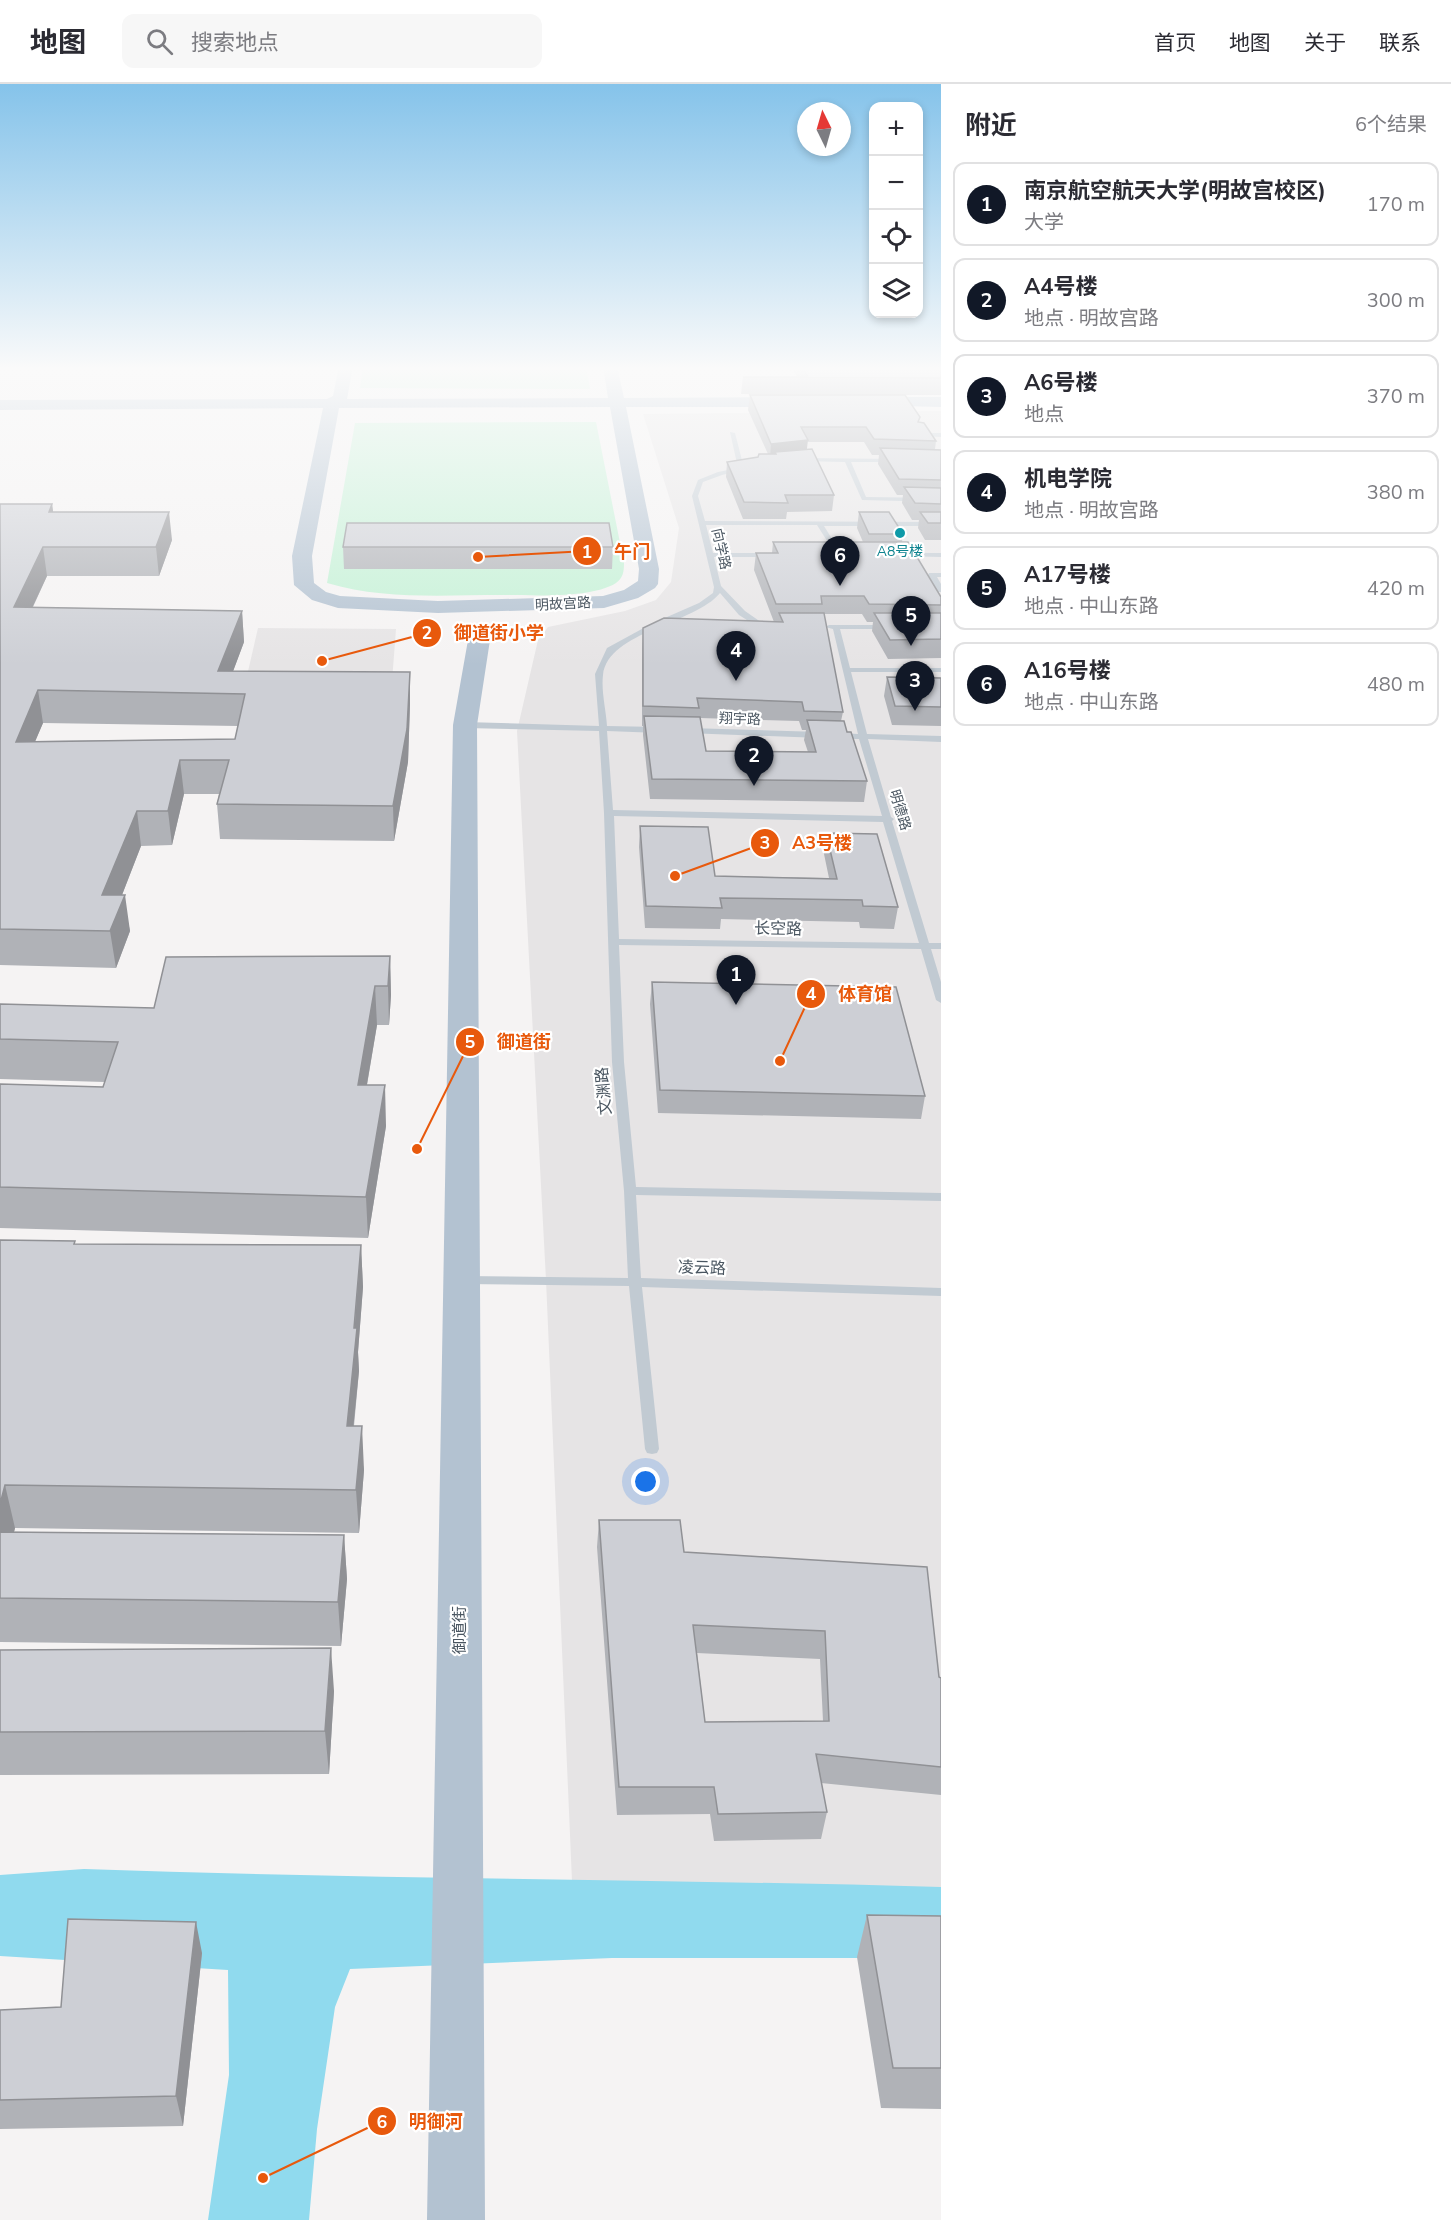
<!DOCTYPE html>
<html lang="zh">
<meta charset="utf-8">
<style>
body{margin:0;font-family:"Nunito Sans","Noto Sans SC",sans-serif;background:#f7f7f7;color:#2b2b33}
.controls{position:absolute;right:18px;top:18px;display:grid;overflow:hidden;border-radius:12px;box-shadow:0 3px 9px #0003}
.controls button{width:54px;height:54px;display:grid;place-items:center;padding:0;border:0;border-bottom:2px solid #e1e1e2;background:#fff;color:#2b2b33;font:30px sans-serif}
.compass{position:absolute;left:797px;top:18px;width:54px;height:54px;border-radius:50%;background:#fff;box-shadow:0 3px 9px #0003;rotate:355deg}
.you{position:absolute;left:646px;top:1398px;width:21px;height:21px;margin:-15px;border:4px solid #fff;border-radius:50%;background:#1a73e8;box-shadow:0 0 0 9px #1a73e833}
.badge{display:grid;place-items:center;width:39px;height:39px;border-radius:50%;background:#111827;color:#fff;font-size:20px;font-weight:700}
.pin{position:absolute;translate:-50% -50px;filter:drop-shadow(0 2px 3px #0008)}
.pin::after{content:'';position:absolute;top:32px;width:21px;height:18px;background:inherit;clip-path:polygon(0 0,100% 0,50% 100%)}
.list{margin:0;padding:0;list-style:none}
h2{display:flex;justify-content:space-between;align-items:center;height:78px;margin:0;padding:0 24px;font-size:26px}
h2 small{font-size:20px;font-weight:400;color:#7c7c81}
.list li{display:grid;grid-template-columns:39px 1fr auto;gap:18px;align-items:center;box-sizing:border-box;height:84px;margin:0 12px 12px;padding:0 12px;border:2px solid #e1e1e2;border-radius:12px}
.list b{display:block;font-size:22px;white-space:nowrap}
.list p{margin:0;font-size:20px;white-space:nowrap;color:#7c7c81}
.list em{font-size:20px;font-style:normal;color:#7c7c81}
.icon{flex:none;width:33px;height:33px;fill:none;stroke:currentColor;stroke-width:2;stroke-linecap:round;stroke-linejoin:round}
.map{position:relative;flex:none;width:941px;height:2136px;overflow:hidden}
header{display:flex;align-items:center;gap:36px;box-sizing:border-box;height:84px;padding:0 30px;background:#fff;border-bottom:2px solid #e1e1e2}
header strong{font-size:28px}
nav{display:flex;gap:33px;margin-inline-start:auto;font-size:21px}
.search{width:420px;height:54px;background:#f7f7f7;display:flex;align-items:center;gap:15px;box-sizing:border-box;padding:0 21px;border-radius:12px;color:#7c7c81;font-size:22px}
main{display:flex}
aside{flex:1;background:#fff}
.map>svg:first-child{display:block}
.education{fill:#e6e4e5}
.green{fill:#c3f1d5}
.water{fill:#90daee}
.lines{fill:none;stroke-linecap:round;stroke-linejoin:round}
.service{fill:#c1cad2;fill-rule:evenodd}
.primary{fill:#b3c2d1;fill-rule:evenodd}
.wall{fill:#b0b2b7;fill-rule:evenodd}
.shaded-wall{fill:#909195}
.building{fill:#cdcfd5;stroke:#909195;stroke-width:1.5;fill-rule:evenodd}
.culture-dot{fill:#0f9aa8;stroke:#fff;stroke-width:2}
.labels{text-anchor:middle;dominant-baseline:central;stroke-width:4.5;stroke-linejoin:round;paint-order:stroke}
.far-street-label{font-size:14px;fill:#4a5661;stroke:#fff}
.far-culture-label{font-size:14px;fill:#0d838f;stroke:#fff}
.street-label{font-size:16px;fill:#4a5661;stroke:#fff}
.leader{fill:none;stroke:#e8590c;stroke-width:2}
.callout-dot{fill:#e8590c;stroke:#fff;stroke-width:2}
.mark-label{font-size:18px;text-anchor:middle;font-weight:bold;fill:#fff}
.callout-label{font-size:18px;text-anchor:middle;font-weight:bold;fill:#e8590c;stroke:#fff;stroke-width:4.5;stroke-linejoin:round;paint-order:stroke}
</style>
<header>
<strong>地图</strong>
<div class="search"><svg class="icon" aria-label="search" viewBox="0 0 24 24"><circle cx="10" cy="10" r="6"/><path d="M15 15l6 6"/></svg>搜索地点</div>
<nav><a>首页</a><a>地图</a><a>关于</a><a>联系</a></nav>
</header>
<main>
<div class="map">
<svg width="941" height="2136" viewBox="0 0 941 2136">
<rect width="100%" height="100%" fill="#f5f3f3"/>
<!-- education -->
<path class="education" d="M941 327V1804L572 1797 546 1196 517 647 538 556 548 543 625 527 656 516 671 498 679 444 643 330Z
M258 544 396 545 391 610 243 609Z"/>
<!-- green -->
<path class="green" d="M363 282H586L590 305 360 304Z
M596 338 624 479C624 488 623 494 616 499 591 515 531 511 502 511 444 511 383 516 327 499L355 339Z"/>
<!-- water -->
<path class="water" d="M84 1785C370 1795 655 1795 941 1803V1874H612L350 1885 335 1923 317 2045 309 2136H208L229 1991 228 1886 0 1872V1791Z"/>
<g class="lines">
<!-- service -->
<path class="service" d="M730 348 735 349 744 384 742 386 722 391 703 398 698 412 705 437 941 438V442H824L842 471 839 473 836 471 817 441H706L713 469H769L772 471 769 473H714L721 502 745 527 768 543 761 545 739 531 720 509C695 540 608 547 603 591 601 607 606 626 607 642L659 643 663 646 659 649 607 647 613 726 882 732 859 655H839L835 652 839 649 858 650 833 545 825 543 829 541H889V545H840L850 584H941V588H851L867 650 941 652V658L868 655 891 733 894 735 892 737 929 859H941V865H931L941 898V919L936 916 921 865 619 861 624 978 636 1103 941 1109V1117L636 1111 641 1194 941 1204V1212L642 1203 659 1365 657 1369 652 1370 647 1369 645 1365 629 1202 464 1200 459 1199 457 1196 459 1193 464 1192 628 1194 624 1107 612 978 604 729 599 647 465 644 461 641 465 638 599 642 595 590 607 564 651 540 699 519 713 509 714 503 692 412 698 396 718 388 738 384ZM614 732 883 738 919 859 619 855Z
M919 349H941V353L917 352Z
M801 374 897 375 895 378H851L866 413 941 414V418L862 416 845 378 799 377Z
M901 469H941V473L899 472V470Z
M929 489H941V493H937L941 500V508H938L928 491Z
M689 644 821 648 825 651 821 654 686 649 685 647Z"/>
<!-- primary -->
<path class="primary" d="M339 282H353L347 315 608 314 603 282H617L624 314 793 313 801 318 793 323H626L659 485 658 500 655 504 638 514 604 524 438 529 338 524 312 516 294 501 292 472 323 324 0 326V316L327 315 333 312ZM610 323 639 485 638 497 624 506 603 512 438 517 340 512 326 508 314 499 312 472 339 324Z
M866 313H941V323L860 321 858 318 860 315Z
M479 550 486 552 490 556 477 641 485 2136H427L453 641 468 556 472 552Z"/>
</g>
<!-- wall -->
<path class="wall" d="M791 282H941V311H905L919 339 936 357 935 365 941 366V456H925L918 444 919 436H912L902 419 903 411H897L878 380 879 371H872L864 358H807V365L834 411 832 427 787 428 786 435H743L726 393 727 378 758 373 768 370 748 326 750 311H896L741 310 743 293H797Z
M0 420H52L53 428 172 456 159 492H47L33 523 242 527 244 558 233 587 410 620 408 678 394 757 220 755 217 720 219 710H184L172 761 141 762 122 811 130 847 116 884 0 881ZM43 639 238 642 235 655 35 657Z
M859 428 903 450 902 458 941 513V574L888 575 872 547 873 538H867L862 530H824L843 628 841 637 867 697 864 718 650 715 643 651V642H642V563L643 544 774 538 754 486 756 469H772L773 458H863L857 444ZM700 634 799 637 802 646H806L804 656 808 668 706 667Z
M343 463H613L612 485H344Z
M887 593 941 594V642L892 641 884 612Z
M640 742 715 792 829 794 824 770 826 749 898 823 894 845 860 844 859 838 721 835 720 845 645 844 639 763Z
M390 872 391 911 389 941H377L367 1001 386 1042 368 1154 0 1144V1000L103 1003 105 998 0 995V920L154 924Z
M652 898 925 1012 921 1035 658 1029 650 920Z
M0 1156 75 1160 361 1161 363 1203 358 1268 359 1287 354 1342 364 1386 359 1449 15 1444 14 1448 344 1451 347 1495 341 1562 0 1558Z
M599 1436 684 1468 939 1593 941 1594V1711L821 1699 827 1728 821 1755 714 1757 710 1730 617 1731 597 1463ZM697 1569 820 1575 823 1637 705 1638Z
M0 1566 334 1607 329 1690 0 1691Z
M867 1831 941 1832V2025L881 2024 857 1873Z
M202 1869 183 2042 0 2045V1926L61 1923Z"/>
<!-- shaded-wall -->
<path class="shaded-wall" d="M808 356 806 372 776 370 775 368 774 375H770L771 360Z
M52 420 56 448 49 428Z
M169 428 172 456 159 492 156 463Z
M43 463 47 492 18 554 14 523Z
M242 527 244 558 225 609 218 587Z
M410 588V620L408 678 394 757 393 722Z
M38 606 43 639 21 691 16 658Z
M180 676 184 710 172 761 168 727Z
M137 727 141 762 108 847 102 811Z
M125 811 130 847 116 884 110 847Z
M390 872 391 911 389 941 388 902Z
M375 902 377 941 360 1041 358 1001Z
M385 1001 386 1042 368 1154 366 1113Z
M361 1161 363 1203 358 1268 359 1287 349 1385 347 1342Z
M362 1342 364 1386 359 1449 356 1406Z
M5 1401 15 1444 3 1491 0 1478V1420Z
M344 1451 347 1495 341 1562 338 1518Z
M331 1564 334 1607 329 1690 325 1647Z
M196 1838 202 1869 183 2042 176 2012Z"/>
<!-- building -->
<path class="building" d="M802 282H941V294L743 293H808Z
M750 311H905L920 333 918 338 924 339 936 357 874 355 866 343H801L808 356 771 360Z
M880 364 941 366V396L899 395Z
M812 365 834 411H785L788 419 744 418 727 378 758 373 759 370H776L775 368Z
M904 403 941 404V420L915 419Z
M0 420H52L49 428H169L156 463H43L14 523 242 527 218 587 410 588 407 645 393 722 217 720 229 676H180L168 727H137L102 811H125L110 847 0 845ZM38 606 245 610 235 655 16 658Z
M859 428H889L903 450H869Z
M920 428H941V439H928Z
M347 439H609L613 463H343Z
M773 458H908L941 513V521L869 520 864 512H821L822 520H776L756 469H778Z
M779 529H824L843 628 804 627 802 618 697 614 699 624 643 622V544L664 534 783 538Z
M874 529H941V555L890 556Z
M887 593 941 594V623L895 622Z
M644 632 700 633 706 667 816 668 807 636 844 637 847 648H851L867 697 652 695Z
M640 742 708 743 715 792 837 795 826 749 877 750 898 823 863 822 862 816 720 814 722 824 646 822Z
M390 872 388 902H375L358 1001H385L366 1113 0 1103V1000L103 1003 118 958 0 955V920L154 924 166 873Z
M652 898 896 903 925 1012 660 1006Z
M0 1156 75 1157 74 1160 361 1161 354 1244H357L347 1342H362L356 1406 5 1401 0 1420Z
M599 1436H680L684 1468 927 1483 939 1593 941 1594V1683L816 1670 827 1728 718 1730 714 1703H619ZM693 1541 825 1547 829 1637 705 1638Z
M0 1448 344 1451 338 1518 0 1514Z
M331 1564 325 1647 0 1648V1566Z
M867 1831 941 1832V1984H893Z
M68 1835 196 1838 176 2012 0 2016V1926L61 1923Z"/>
<!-- sky -->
<linearGradient id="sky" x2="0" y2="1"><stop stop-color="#85c3ea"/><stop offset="0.49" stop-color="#fafafa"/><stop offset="1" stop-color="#fafafa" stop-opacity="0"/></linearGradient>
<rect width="941" height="581" fill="url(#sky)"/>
<!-- markers -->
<circle class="culture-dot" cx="900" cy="449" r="6"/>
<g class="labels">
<!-- far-street labels -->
<g class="far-street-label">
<text transform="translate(721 465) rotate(77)">向学路</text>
<text transform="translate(563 520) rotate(-3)">明故宫路</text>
<text transform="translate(740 635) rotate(2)">翔宇路</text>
<text transform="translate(900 726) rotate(73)">明德路</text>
</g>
<!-- far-culture labels -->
<g class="far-culture-label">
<text x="900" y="467">A8号楼</text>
</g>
<!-- street labels -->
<g class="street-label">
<text transform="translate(778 845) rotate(1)">长空路</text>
<text transform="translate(604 1007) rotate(-95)">文渊路</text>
<text transform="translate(702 1184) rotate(2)">凌云路</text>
<text transform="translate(460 1546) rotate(-90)">御道街</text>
</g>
</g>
<!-- callouts -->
<path class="leader" d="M478 473L587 467M322 577L427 549M675 792L765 759M780 977L811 910M417 1065L470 958M263 2094L382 2037"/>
<g class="callout-dot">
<circle cx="478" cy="473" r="6"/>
<circle cx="322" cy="577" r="6"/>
<circle cx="675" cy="792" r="6"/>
<circle cx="780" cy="977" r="6"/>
<circle cx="417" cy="1065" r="6"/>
<circle cx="263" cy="2094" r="6"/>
<circle cx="587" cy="467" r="15"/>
<circle cx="427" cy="549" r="15"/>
<circle cx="765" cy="759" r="15"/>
<circle cx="811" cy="910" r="15"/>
<circle cx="470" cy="958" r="15"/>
<circle cx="382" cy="2037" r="15"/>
</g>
<g class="mark-label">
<text x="587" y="474">1</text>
<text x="427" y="555">2</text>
<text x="765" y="765">3</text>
<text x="811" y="916">4</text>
<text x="470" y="964">5</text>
<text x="382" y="2044">6</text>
</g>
<g class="callout-label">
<text x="632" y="474">午门</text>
<text x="499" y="555">御道街小学</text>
<text x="822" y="765">A3号楼</text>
<text x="865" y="916">体育馆</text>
<text x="524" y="964">御道街</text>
<text x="436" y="2044">明御河</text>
</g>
</svg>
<div class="controls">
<button>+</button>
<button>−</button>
<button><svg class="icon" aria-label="locate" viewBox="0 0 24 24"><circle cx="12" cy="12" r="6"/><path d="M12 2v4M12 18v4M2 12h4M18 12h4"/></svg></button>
<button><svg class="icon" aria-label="layers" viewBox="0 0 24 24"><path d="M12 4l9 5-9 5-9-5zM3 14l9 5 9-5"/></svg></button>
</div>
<svg class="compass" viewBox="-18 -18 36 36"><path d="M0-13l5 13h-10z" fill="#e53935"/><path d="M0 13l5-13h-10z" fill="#7c7c81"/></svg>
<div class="you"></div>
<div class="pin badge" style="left:736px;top:921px">1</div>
<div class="pin badge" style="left:754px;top:702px">2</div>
<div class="pin badge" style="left:915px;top:627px">3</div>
<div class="pin badge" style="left:736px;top:597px">4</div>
<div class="pin badge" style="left:911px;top:562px">5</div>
<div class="pin badge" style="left:840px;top:502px">6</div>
</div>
<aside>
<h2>附近<small>6个结果</small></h2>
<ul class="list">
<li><span class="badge">1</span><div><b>南京航空航天大学(明故宫校区)</b><p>大学</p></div><em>170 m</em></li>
<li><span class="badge">2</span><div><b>A4号楼</b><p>地点 · 明故宫路</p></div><em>300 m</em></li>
<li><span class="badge">3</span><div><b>A6号楼</b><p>地点</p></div><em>370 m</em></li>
<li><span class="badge">4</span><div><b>机电学院</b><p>地点 · 明故宫路</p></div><em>380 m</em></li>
<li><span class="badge">5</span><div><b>A17号楼</b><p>地点 · 中山东路</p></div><em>420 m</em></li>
<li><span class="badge">6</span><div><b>A16号楼</b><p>地点 · 中山东路</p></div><em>480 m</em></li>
</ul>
</aside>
</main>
